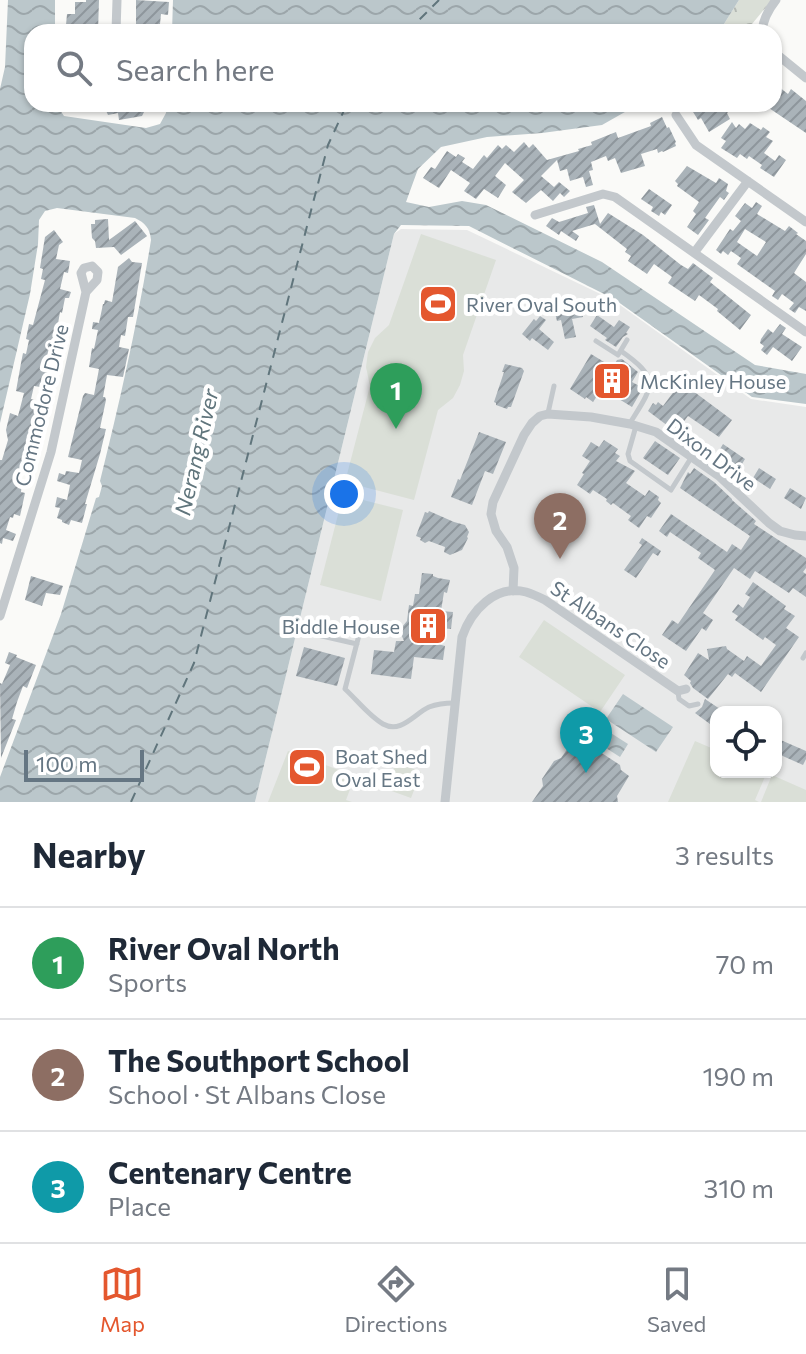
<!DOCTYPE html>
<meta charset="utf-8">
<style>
body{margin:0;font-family:Commissioner,sans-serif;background:#f2f2f3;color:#1f2937}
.controls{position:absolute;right:24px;bottom:24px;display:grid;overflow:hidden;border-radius:16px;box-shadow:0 2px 6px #0004}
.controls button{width:72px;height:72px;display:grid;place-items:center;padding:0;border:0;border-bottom:2px solid #e0e1e3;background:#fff;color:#1f2937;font:40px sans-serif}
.scale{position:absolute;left:24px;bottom:20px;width:120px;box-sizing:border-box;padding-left:8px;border:4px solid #657683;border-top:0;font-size:22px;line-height:28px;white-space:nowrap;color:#657683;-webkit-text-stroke:6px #fff;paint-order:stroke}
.you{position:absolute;left:344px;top:494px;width:28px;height:28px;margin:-20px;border:6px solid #fff;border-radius:50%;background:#1a73e8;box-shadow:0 0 0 12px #1a73e833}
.badge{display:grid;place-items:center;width:52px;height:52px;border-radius:50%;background:#e4572e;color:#fff;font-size:26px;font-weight:700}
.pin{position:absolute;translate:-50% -66px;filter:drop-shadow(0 2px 4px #0008)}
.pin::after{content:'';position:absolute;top:42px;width:28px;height:24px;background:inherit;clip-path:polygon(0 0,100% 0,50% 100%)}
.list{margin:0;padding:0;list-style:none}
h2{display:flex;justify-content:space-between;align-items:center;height:104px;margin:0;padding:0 32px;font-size:34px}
h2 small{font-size:26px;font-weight:400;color:#747a83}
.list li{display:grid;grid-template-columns:52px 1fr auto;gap:24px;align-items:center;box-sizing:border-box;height:112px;padding:0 32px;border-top:2px solid #e0e1e3}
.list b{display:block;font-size:30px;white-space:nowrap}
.list p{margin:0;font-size:26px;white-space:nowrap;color:#747a83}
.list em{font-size:26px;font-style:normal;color:#747a83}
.icon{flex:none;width:44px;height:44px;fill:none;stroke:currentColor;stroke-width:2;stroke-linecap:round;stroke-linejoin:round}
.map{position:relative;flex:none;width:806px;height:802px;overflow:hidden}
.search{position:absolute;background:#fff;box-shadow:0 2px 6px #0004;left:24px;right:24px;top:24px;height:88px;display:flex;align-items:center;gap:20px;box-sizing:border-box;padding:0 28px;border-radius:24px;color:#747a83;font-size:30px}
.sheet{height:440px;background:#fff}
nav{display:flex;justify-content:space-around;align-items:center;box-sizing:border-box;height:112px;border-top:2px solid #e0e1e3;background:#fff;font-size:22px;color:#747a83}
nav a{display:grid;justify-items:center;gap:4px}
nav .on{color:#e4572e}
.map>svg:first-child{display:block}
.built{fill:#e8e9e9;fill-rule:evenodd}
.park{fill:url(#park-crowns)}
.pitch{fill:#dadfd7}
.water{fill:url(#water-waves)}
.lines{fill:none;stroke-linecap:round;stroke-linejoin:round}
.ferry{stroke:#60757c;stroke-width:2;stroke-dasharray:10 8;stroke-linecap:butt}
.building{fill:url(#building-hatch);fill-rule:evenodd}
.service{stroke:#c3c8cc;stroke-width:5}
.minor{stroke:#c3c8cc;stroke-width:9}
.labels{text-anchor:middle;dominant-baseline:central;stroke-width:8;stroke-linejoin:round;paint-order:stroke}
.poi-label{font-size:20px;fill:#657683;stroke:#fff;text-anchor:start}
.street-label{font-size:20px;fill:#657683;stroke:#fff}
.water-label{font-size:22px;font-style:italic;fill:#60757c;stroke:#fff}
</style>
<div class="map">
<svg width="806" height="802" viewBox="0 0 806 802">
<defs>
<pattern id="park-crowns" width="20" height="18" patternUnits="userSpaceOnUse" patternTransform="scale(2)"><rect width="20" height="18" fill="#dadfd7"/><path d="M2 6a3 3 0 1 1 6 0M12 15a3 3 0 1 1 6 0" fill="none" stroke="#b4b9b4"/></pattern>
<pattern id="water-waves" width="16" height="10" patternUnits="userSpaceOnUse" patternTransform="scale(2)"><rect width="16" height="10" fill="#bbc7cb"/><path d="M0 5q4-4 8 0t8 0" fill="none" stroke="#9ca6aa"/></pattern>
<pattern id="building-hatch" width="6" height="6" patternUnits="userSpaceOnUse" patternTransform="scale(2)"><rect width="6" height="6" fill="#aab3b9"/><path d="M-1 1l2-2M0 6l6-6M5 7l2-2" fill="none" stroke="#8e969c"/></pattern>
</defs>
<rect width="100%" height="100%" fill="#fafaf8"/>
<!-- built -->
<path class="built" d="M401 229 467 230 613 300 751 399 806 407V802H255L394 234ZM716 712H776V772H716Z"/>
<!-- park -->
<path class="park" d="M739 0H772L752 24 751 32H719Z"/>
<!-- pitch -->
<path class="pitch" d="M421 234 496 260 463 355 464 371 460 385 453 398 438 410 414 500 345 482 370 386 366 367 368 352 375 338 389 325Z
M343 495 403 510 381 601 320 585Z
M544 620 625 675 600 712 519 657Z
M695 741 716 750V772H767L755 800 759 802H668Z
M288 751 355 776 346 800 352 802H268Z
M396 762 421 772 411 798 386 789Z
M772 775 806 790V802H761Z"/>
<!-- water -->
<path class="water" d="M8 0H55V32H32V104H56L64 116 146 128 160 124 166 113 167 104H639L602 125 542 133 487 137 441 147 418 169 406 202 429 207 462 201 486 205 602 262 755 365 806 374V404L752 397 614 299 469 226 401 225 394 234 255 802H0V777L61 614 96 498 99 497 102 486 100 481C120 401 138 321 151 240 150 228 145 223 135 218L57 208 45 211 39 220 38 244 30 294 0 423V89L5 67Z
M173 0H739L719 32H172Z
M623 694 673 727 656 752 606 719Z
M603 728 628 744 620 757 595 741Z"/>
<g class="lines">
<!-- ferry -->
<path class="ferry" d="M407 32 439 0
M131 802 194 663 328 145 347 104"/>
</g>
<!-- building -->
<path class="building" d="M86 0H99L98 32H87V26L66 25 67 14H75V2H86Z
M136 0 169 2 168 15 161 14 160 24 163 29 159 32H136Z
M774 83 788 94 791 89 806 101V133L763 104H774Z
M103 104H148L142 116 119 120 118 113 108 115Z
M696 104H699L704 111 716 104H737L727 113 730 119 709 132 701 118 698 120 690 107Z
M662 117 667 128 669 127 676 142 675 143 676 146 663 152 662 151 658 153 657 149 641 154 645 166 621 173 615 158 608 161 606 156 591 162 593 170 589 171 593 185 586 187 583 177 570 181 567 169 560 171 557 160 541 176 554 187 559 182 570 191 564 197 560 193 553 201 541 190 526 203 512 192 524 180 505 163 495 176 506 185 498 198 484 189 476 199 464 191 470 183 451 170 439 188 423 178 431 167 435 169 447 151 456 157 458 154 465 158 462 162 473 169 484 155 487 158 498 145 502 149 506 145 514 152 524 142 529 148 533 144 547 160 579 151 578 149 592 145 591 142 616 132 618 138 651 126 650 123Z
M732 122 736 128 739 124 745 129 750 123 761 130 763 127 770 132 766 137 773 141 764 153 775 161 779 155 786 160 774 177 760 168 762 165 749 156 747 159 740 154 737 158 721 148 726 141 721 138Z
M687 166 716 183 719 178 728 184 726 191 729 193 724 200 720 197 705 218 709 220 698 235 687 227 696 214 693 211 699 202 677 186 678 184 675 181Z
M649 189 672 205 665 215 661 212 659 216 651 211 653 207 641 199Z
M756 202 762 206 757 214 785 231 789 226 798 233 796 234 806 241V254L794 273 806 282V311L799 307 795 313 789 309 794 303 782 294 778 300 772 296 775 291 737 264 741 258 731 251 728 255 723 251 721 254 716 250 730 229 733 231 741 221 735 216 745 203 752 208ZM745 229 766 242 757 256 737 242Z
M594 205 600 224 608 213 643 235 681 265 688 269 693 263 713 278 710 282 751 315 740 330 717 311 718 309 699 295 695 301 668 283 672 277 654 264 647 274 628 261 631 256 625 252 627 249 595 224 572 231 579 236 576 241 561 231 559 235 546 226 552 218 559 222 588 213 586 207Z
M108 219 109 240 135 221 147 236 121 255 114 247 96 248 95 241 92 238 91 224H95V220Z
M54 230 63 242 59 245 56 259 70 261 68 273 64 272 60 289 71 292 69 298H65L62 313 60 312 47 388 34 386 31 399 43 403 29 453 37 455 35 463 27 461 25 472 15 478 22 480 21 492 25 493 22 507 20 516 14 514 13 518 10 517 6 530 16 534 13 541 3 538 2 544 0 543V460H2L8 440 6 430 10 413 18 416 24 393 16 391 21 363 23 353 26 354 29 340 26 339 29 324 33 325 45 280 41 279 43 269 40 268 45 237Z
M129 258 132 262 142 263 133 317H128L125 336 121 335 119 347 129 349 123 377 107 375 103 397H105L106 400 100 428 106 429 100 454 85 504H87L82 523 71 520 69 525 62 522V520L57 518 60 508 55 507 57 497 67 500 70 485 57 481 59 473 65 475 66 471 79 473 82 460 68 457 83 396 85 393 94 395 99 369 89 367 92 348 94 349 98 330 92 329 93 322 99 323 103 304H104L105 300 112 302 118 267Z
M574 307V310L581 308 583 317 572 319 576 337 565 339 561 320 557 321 555 313 560 312 559 310Z
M597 315 614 327 619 320 630 327 626 333 628 334 623 337 616 347 605 340 607 338 590 326Z
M540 316 546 320 539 329 554 342 548 350 532 338 530 341 522 334 534 319 536 321Z
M780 324 786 328 782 334 802 347 792 361 773 347 767 355 761 350 764 346 760 343 761 339 768 329 773 333Z
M591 354 609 365 611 363 614 365 617 360 622 359 638 372 632 382 643 388 632 407 614 396 611 400 599 393 593 402 586 397 585 399 570 389Z
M505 364 522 368 524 371 511 407H508L507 409 496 405V403L494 402 504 372H502Z
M681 382 732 420 719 437 688 416 676 432 648 411 653 403 656 405 658 402 663 406Z
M479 432 506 442 493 474 485 471 472 505 451 497 458 479 460 480Z
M604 440 618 449 615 453 620 456 616 461 635 471 626 483 645 496 649 490 659 497 658 500 661 503 651 518 647 516 639 528 628 520 631 516 613 503 611 505 606 501 607 499 593 490 590 494 577 485 584 474 582 473 590 461 582 456 591 442 599 447Z
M655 441 680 458 668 475 643 458Z
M723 444 745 459 739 469 717 454Z
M694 468 714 482 732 499V500L756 521 754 524 806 558V568L803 572 806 574V597L793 588 789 593 755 571 750 579 734 568 703 613 713 620 706 631 702 628 686 651 662 635 672 620 678 624 715 570 698 558 701 553 670 532 667 537 659 531 671 514 727 552 732 544 741 550 750 536 680 488 688 472 690 474Z
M759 468 776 479 770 489 753 478Z
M790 488 806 498 801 509 784 498Z
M429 511 454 522 465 525 469 532 467 537 468 538 462 550 450 555 444 552 445 547 429 541 425 543 420 540 421 538 416 536 425 512 428 513Z
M642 538 661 551 658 556 653 553 636 578 624 570 642 545 639 543Z
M422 573 433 574V576L438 578 450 580 447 593 444 592 441 611 453 612 451 629 440 628 438 644 445 646 443 660 414 657 411 679 371 674 374 650 394 652 396 641H404L401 634 402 627 407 621 409 605 413 606 415 594H419Z
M31 576 63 586 60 595 46 593 42 606 25 600Z
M753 582 786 606 784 609 795 616 786 628 799 637 761 692 735 673 732 677 728 674 708 699 693 688 690 683 691 681 684 675 698 653 709 660 707 649 726 646 727 649 744 661 747 656 761 666 776 645 765 637 763 640 735 620 738 616 732 612 738 604 743 608 750 597 745 594Z
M304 647 345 658 337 686 296 676Z
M9 652 17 655 16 657 36 665 27 688 23 686 17 702 12 719 16 720 1 758 0 683 2 684 10 665 5 663Z
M705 699 720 709 716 712 710 724 695 713 702 707Z
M575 738 585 745 588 744 620 765 621 770 629 776 617 796 618 802H532L543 786 542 779 554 761 561 758Z
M776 738 806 751V759L803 765 776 753Z"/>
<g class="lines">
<!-- service -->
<path class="service" d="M596 341 618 355 627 340
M621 351C661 379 653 386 630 423
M548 413 554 386
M636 426 628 454 630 461 671 490 691 458
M309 633 357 644
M359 635 345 689C357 700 369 716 383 724 401 734 414 714 429 707 437 704 446 703 454 703
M803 658 806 653
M678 692 679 699 689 706 698 704"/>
<!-- minor -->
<path class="minor" d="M116 32 117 0
M762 32C763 19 768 10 776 0
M774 52 806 78
M676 115 696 145 806 222
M535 215 603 194 615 197 806 332
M694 253 748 181
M513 591 514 568 507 547 496 531 491 514 493 502 524 435 532 423 540 416 548 414 591 417 630 424 656 432 719 476 769 523 780 531 795 535 806 536
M0 616 51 452 86 292 97 280 98 272 92 266 84 268 81 273 86 292
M445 802 462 637C471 611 495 584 526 592 533 594 539 597 545 600L678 691 686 689"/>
</g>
<!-- icons -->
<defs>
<symbol id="stadium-square" viewBox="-11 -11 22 22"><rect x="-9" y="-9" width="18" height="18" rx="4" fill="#e4572e" stroke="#fff"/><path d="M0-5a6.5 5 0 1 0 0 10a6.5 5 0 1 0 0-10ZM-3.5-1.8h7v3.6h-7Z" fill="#fff"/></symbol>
<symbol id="building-square" viewBox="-11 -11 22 22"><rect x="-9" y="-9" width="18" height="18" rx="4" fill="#e4572e" stroke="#fff"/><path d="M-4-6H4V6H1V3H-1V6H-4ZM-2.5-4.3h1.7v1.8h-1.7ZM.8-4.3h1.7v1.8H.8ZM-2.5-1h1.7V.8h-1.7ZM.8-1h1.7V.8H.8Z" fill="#fff"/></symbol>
</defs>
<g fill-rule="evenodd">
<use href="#stadium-square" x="416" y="282" width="44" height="44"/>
<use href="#building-square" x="590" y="359" width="44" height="44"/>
<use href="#building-square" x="406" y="604" width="44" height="44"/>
<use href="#stadium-square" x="285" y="745" width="44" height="44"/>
</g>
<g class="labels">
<!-- poi labels -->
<g class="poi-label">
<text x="466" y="304">River Oval South</text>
<text x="640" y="381">McKinley House</text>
<text x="400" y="626" text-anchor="end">Biddle House</text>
<text x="335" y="756">Boat Shed<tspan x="335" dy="23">Oval East</tspan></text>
</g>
<!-- street labels -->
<g class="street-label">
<text transform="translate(41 405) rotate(-76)">Commodore Drive</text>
<text transform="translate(712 454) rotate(37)">Dixon Drive</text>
<text transform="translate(611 624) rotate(34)">St Albans Close</text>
</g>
<!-- water labels -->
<g class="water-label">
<text transform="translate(196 452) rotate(-77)">Nerang River</text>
</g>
</g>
</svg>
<div class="controls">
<button><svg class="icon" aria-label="locate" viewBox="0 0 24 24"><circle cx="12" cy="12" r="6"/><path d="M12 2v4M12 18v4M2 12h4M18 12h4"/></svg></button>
</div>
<div class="scale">100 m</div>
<div class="you"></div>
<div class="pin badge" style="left:396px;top:429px;background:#2e9e5b">1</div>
<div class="pin badge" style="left:560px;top:559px;background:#8d6e63">2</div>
<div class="pin badge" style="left:586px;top:773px;background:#0f9aa8">3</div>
<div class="search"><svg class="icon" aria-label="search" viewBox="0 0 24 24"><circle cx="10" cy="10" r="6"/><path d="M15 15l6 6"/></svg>Search here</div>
</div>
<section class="sheet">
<h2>Nearby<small>3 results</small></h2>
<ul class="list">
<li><span class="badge" style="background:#2e9e5b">1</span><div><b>River Oval North</b><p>Sports</p></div><em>70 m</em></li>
<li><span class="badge" style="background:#8d6e63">2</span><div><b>The Southport School</b><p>School · St Albans Close</p></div><em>190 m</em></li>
<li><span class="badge" style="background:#0f9aa8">3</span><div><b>Centenary Centre</b><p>Place</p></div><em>310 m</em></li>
</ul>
</section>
<nav>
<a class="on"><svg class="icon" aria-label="map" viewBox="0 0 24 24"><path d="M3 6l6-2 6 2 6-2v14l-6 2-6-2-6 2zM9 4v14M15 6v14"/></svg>Map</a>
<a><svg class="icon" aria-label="directions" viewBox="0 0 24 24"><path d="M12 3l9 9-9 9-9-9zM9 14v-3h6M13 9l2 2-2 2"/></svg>Directions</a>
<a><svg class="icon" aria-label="saved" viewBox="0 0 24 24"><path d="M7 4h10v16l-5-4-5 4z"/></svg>Saved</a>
</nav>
